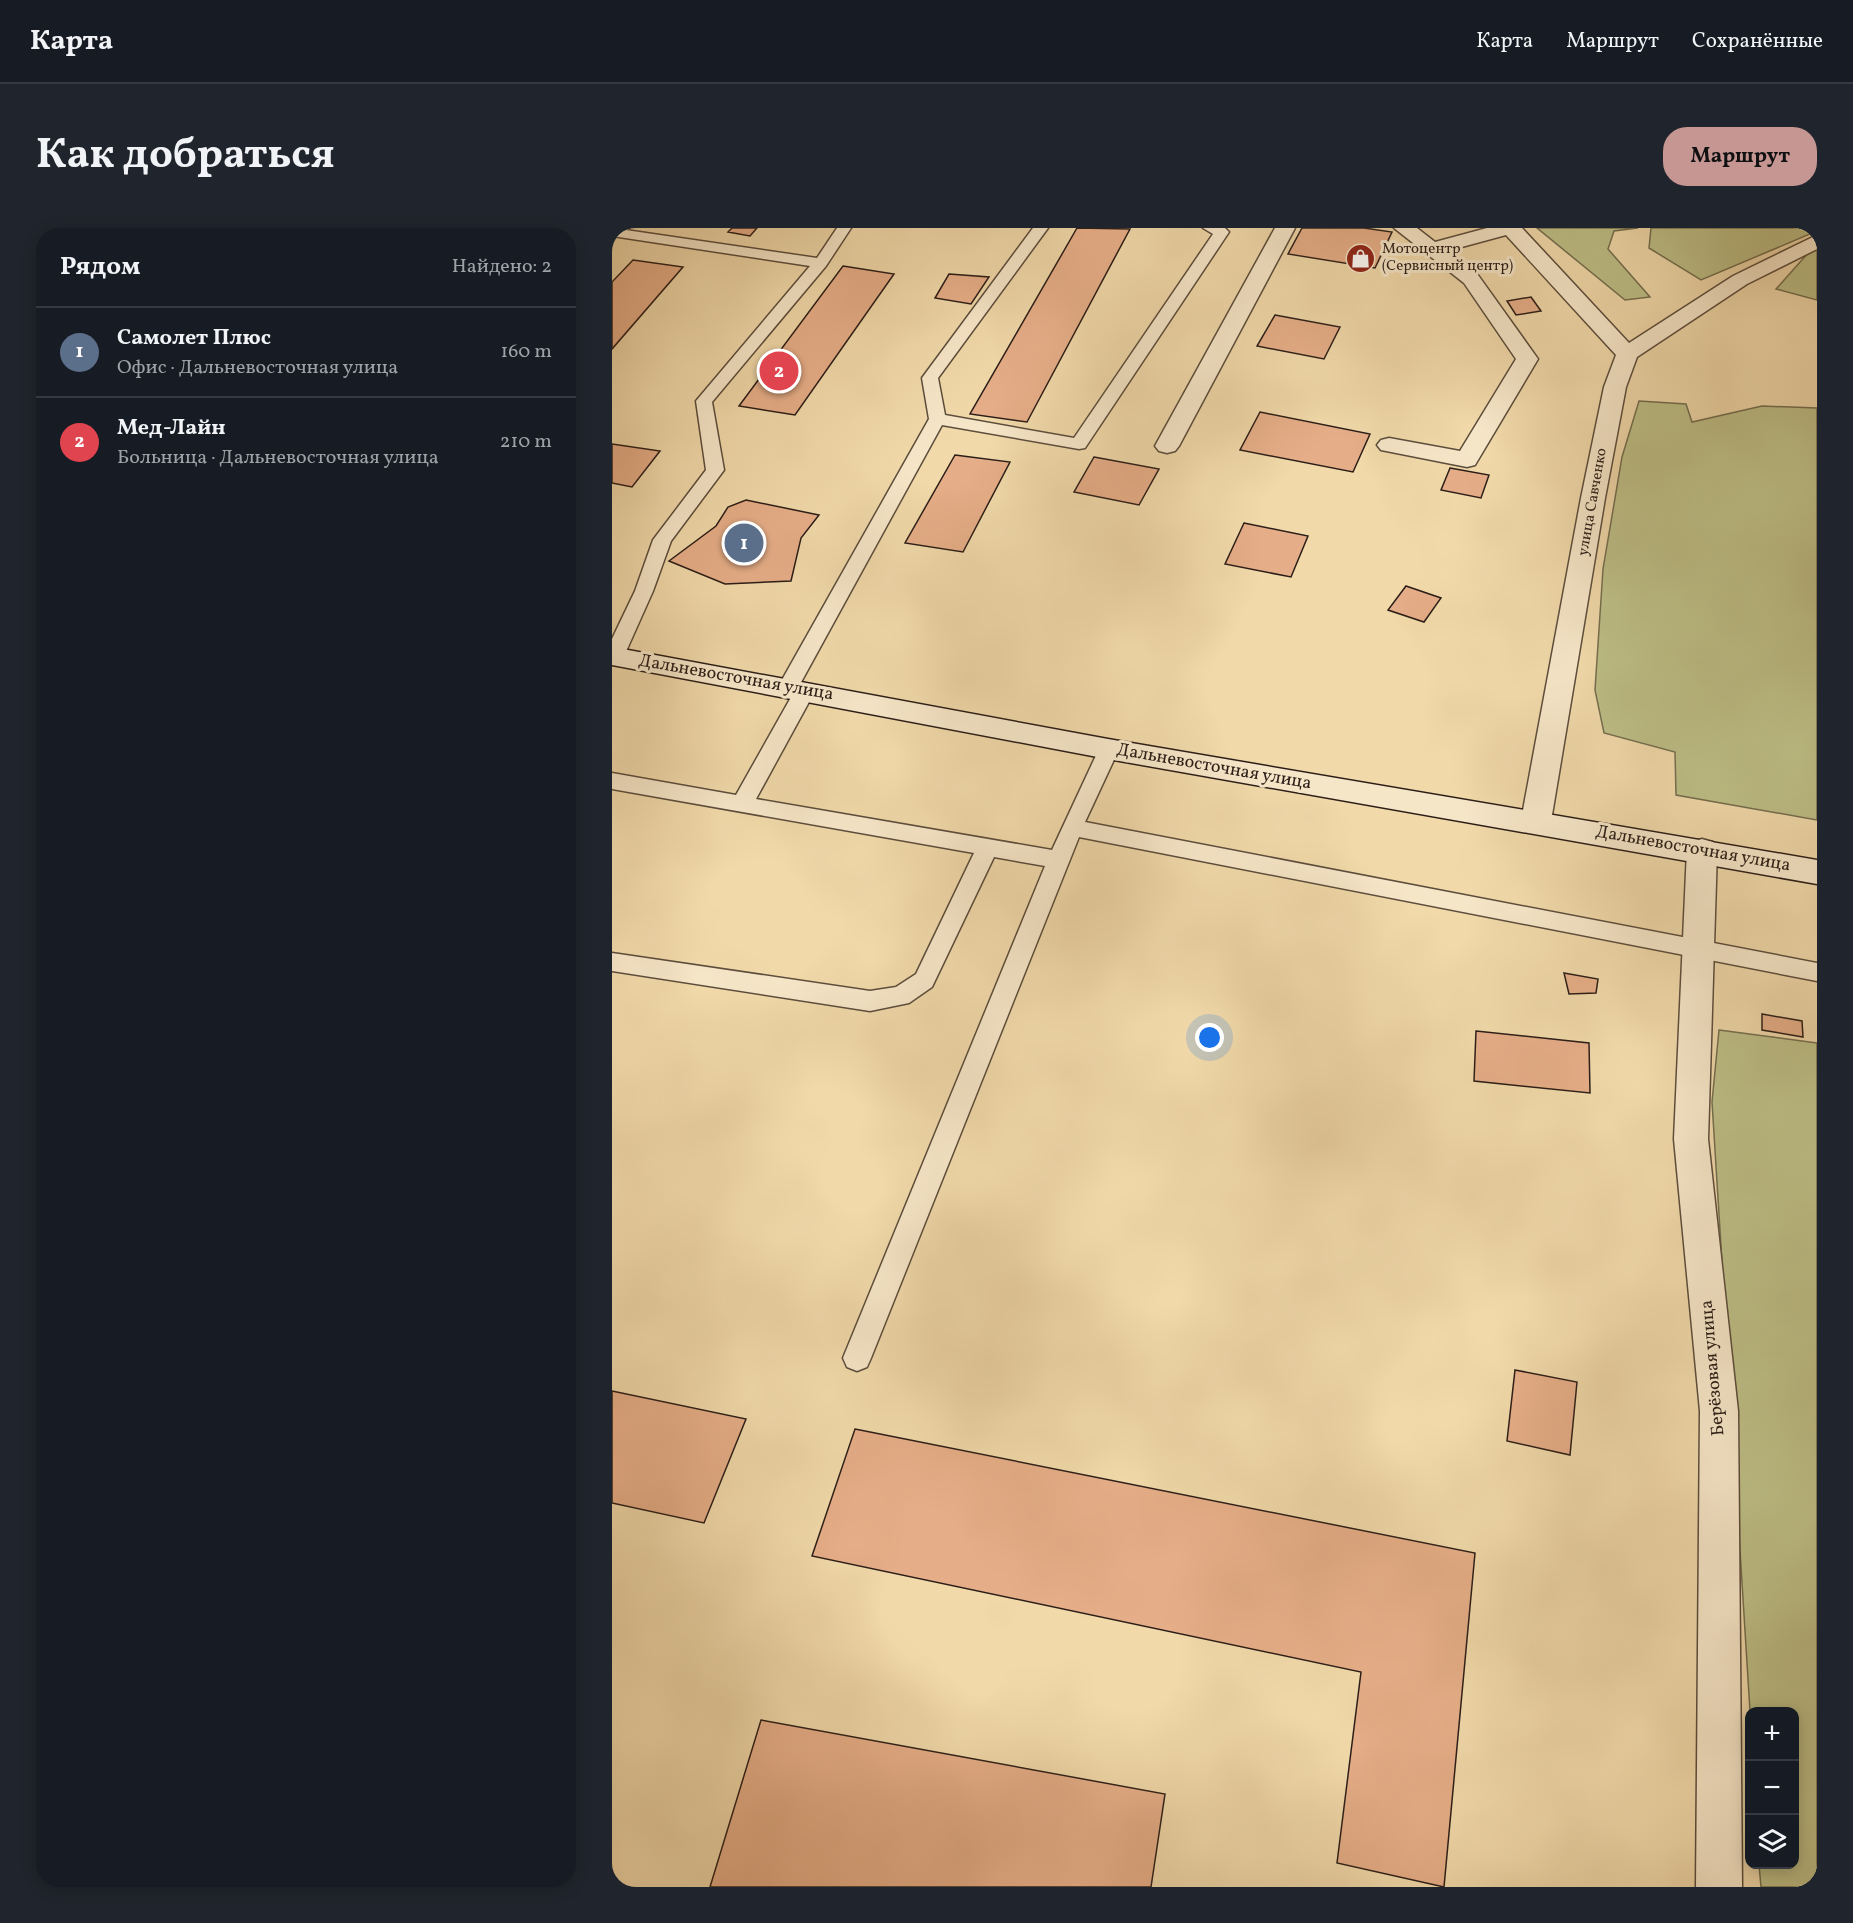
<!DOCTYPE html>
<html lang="ru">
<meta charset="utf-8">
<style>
body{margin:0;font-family:Vollkorn,serif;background:#20242c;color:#f1f3f6}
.controls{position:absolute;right:18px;bottom:18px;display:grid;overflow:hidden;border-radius:12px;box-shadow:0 3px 15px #0003}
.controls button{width:54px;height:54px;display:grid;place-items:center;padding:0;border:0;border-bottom:2px solid #363941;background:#171b24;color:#f1f3f6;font:30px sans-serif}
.you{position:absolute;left:598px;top:810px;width:21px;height:21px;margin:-15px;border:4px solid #fff;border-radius:50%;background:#1a73e8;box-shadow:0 0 0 9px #1a73e833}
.badge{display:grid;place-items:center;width:39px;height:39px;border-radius:50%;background:#c59692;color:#fff;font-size:20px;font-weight:700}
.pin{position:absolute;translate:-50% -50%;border:3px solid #fff;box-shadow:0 2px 6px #0006}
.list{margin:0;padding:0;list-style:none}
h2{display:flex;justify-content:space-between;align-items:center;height:78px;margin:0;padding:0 24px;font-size:26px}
h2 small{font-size:20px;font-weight:400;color:#9ea1a6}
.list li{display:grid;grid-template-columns:39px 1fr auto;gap:18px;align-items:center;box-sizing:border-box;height:90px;padding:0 24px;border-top:2px solid #363941}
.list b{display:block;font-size:22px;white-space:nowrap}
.list p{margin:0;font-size:20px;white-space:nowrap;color:#9ea1a6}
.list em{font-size:20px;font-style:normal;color:#9ea1a6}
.icon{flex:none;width:33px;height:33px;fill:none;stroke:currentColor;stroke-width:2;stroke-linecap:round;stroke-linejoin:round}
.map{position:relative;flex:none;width:1205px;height:1659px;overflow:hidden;border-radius:24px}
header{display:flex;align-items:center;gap:36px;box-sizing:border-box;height:84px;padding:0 30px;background:#171b24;border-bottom:2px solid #363941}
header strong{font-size:28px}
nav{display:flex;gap:33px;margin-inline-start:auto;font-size:21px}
.intro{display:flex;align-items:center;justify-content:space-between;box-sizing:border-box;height:144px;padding:0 36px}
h1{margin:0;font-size:42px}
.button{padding:15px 27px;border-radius:24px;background:#c59692;color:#111;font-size:21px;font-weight:700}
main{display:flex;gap:36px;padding:0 36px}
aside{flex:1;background:#171b24;border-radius:24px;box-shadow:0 3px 15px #0003}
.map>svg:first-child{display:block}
.green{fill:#bdbe86;stroke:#746e4f;stroke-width:1.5}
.building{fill:#e6ae88;stroke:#2b1e18;stroke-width:1.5}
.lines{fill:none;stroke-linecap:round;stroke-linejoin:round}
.lane-casing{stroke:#5c4d3c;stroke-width:3}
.street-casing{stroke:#5c4d3c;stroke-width:3}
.secondary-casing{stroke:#2b1e18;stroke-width:3}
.lane{fill:#f6e6c8;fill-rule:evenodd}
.street{fill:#f6e6c8;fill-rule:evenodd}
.secondary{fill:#f6e6c8;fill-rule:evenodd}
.labels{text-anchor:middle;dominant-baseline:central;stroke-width:6;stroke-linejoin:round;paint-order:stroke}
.far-poi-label{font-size:15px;fill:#2b1e18;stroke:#f6e6c8;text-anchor:start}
.far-street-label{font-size:15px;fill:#2b1e18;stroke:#f6e6c8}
.street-label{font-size:18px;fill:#2b1e18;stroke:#f6e6c8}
</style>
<header>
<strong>Карта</strong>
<nav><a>Карта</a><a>Маршрут</a><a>Сохранённые</a></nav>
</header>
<div class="intro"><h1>Как добраться</h1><a class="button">Маршрут</a></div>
<main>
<aside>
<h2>Рядом<small>Найдено: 2</small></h2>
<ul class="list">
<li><span class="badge" style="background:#5c6f8a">1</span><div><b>Самолет Плюс</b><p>Офис · Дальневосточная улица</p></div><em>160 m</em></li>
<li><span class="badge" style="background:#e0444e">2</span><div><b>Мед-Лайн</b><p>Больница · Дальневосточная улица</p></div><em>210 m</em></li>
</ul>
</aside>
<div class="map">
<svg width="1205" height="1659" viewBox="0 0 1205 1659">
<rect width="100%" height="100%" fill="#f1d9aa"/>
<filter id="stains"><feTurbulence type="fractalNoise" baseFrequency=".00333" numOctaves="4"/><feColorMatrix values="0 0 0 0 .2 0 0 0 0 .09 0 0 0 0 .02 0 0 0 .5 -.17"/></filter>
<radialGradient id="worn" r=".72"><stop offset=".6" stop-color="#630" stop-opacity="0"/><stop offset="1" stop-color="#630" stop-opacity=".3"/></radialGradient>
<!-- green -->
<path class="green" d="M925 0H1026L1002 3 996 21 1038 69 1013 72Z
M1039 0H1205V3L1089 52 1037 20Z
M1205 15V72L1164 61Z
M1027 173 1074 176 1080 194 1150 178 1205 180V592L1064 567 1063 524 992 505 983 462 991 341 1010 229Z
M1107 802 1205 815V1659H1149L1147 1637 1182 1636V1484L1138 1483 1100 874Z"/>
<!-- building -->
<path class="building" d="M120 0H145L138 8 116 4Z
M465 0 518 1 415 194 358 186Z
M690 0H752L780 4 763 40 676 26Z
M21 32 71 39 0 121V54Z
M231 38 282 46 183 187 127 178Z
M337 46 377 49 359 76 323 70Z
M919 69 929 83 904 87 895 73Z
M663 87 728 99 712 131 645 118Z
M648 184 758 206 741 244 628 222Z
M0 216 48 223 20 259 0 255Z
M343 227 398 234 351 324 293 315Z
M482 229 547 241 527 277 462 264Z
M838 240 877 247 869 270 829 262Z
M134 272 207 287 189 310 179 353 113 356 57 333 104 298 116 279Z
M632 295 696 308 679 349 613 336Z
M794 358 829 370 812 394 776 382Z
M952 745 986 751 984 765 957 766Z
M1150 786 1190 793 1191 809 1150 802Z
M864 803 977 815 978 865 862 853Z
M903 1142 965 1154 958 1227 895 1213Z
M0 1163 134 1191 92 1295 0 1275Z
M243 1201 863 1325 832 1659 725 1635 749 1444 200 1328Z
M149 1492 553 1566 539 1659H98Z"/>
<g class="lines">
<defs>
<path id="lane" d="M0 0 205 30 225 0H239L214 38 100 174 112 242 59 313 41 363 12 428 9 433 0 434V411L23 363 41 312 94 242 84 173 198 38 0 8Z
M421 0H436L326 150 333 187 462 210 601 6 591 0H613L617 4 473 220 467 221 330 197 187 458 193 456 200 458 203 463 144 571 440 622 487 521 490 516 497 514 504 516 507 521 473 594 1205 735V753L467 609 259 1130 255 1139 245 1143 235 1139 231 1130 433 638 382 629 320 759 297 775 258 783 0 743V725L258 763 284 759 304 746 362 625 0 561V545L124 567 182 464 176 466 169 464 166 459 317 191 310 150Z"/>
<path id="street" d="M663 0H683L567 218 563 223 555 225 547 223 543 218Z
M782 0H805L823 14 875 0H910L1017 115 1121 48 1205 7V21L1135 56 1025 129 1014 159 993 270 939 593 934 601 924 604 914 601 909 593 969 270 992 159 1004 127 894 7 835 23 866 47 926 131 863 237 855 239 769 222 765 217 769 212 777 210 848 223 904 131 852 55Z
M1090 611 1101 614 1105 622 1096 911 1126 1183 1130 1659H1084L1088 1183 1062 911 1075 622 1079 614Z"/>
<path id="secondary" d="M0 419 496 511 1205 632V656L496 531 0 437Z"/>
</defs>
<!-- lane casing -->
<use href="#lane" class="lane-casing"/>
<!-- street casing -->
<use href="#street" class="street-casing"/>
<!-- secondary casing -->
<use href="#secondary" class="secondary-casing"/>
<!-- lane -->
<use href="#lane" class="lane"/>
<!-- street -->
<use href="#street" class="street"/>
<!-- secondary -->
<use href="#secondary" class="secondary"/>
</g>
<!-- icons -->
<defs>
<symbol id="shop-disc" viewBox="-11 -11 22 22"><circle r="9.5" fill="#8f2418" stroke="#f6e6c8"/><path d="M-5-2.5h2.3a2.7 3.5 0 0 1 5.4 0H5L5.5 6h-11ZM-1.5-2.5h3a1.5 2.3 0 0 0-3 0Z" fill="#fff"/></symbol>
</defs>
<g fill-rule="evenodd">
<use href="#shop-disc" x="732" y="14" width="33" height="33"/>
</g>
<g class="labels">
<!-- far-poi labels -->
<g class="far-poi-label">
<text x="770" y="21">Мотоцентр<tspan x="770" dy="17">(Сервисный центр)</tspan></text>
</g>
<!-- far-street labels -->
<g class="far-street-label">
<text transform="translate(981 274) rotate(-80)">улица Савченко</text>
</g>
<!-- street labels -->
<g class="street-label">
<text transform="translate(124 450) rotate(10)">Дальневосточная улица</text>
<text transform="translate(602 539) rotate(10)">Дальневосточная улица</text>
<text transform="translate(1081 621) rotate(10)">Дальневосточная улица</text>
<text transform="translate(1101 1140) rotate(-95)">Берёзовая улица</text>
</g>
</g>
<rect width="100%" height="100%" filter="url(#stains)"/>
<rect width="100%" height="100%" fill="url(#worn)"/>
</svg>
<div class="controls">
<button>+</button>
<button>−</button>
<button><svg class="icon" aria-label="layers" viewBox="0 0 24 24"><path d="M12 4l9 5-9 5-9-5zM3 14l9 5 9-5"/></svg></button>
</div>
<div class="you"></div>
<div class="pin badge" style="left:132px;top:315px;background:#5c6f8a">1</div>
<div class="pin badge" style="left:167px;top:143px;background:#e0444e">2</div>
</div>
</main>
